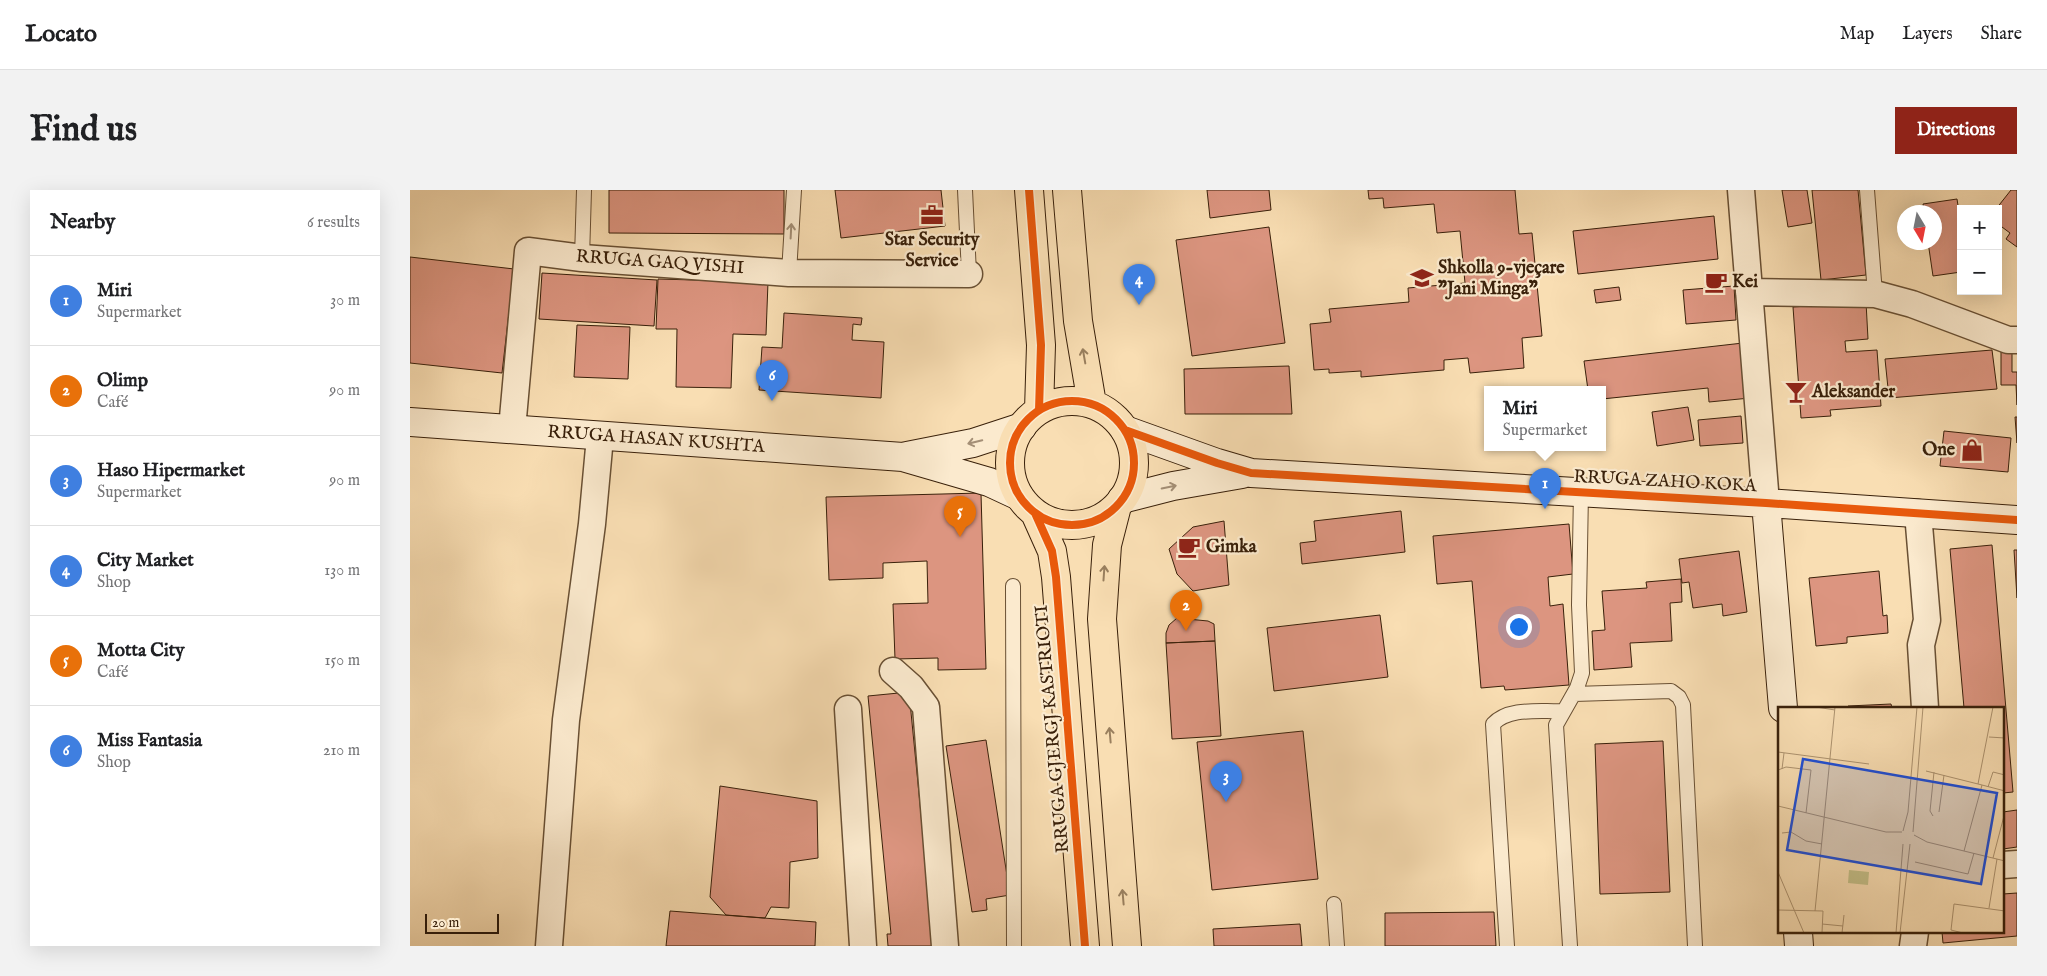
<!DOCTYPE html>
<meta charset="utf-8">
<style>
body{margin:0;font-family:"IM FELL English",serif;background:#f2f2f2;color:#202124}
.controls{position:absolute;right:15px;top:15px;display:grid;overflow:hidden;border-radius:0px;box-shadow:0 5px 20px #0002}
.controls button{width:45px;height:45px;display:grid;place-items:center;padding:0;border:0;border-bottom:1px solid #e0e0e0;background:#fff;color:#202124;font:25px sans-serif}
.compass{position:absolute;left:1487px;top:15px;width:45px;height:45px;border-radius:50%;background:#fff;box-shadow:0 5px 20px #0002;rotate:170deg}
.scale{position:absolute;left:15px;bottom:12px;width:74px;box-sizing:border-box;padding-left:5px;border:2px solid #39200a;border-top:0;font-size:14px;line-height:18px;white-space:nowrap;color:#39200a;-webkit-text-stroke:4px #fbeace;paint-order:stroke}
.you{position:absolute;left:1108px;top:436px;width:18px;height:18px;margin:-12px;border:4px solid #fff;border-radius:50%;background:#1a73e8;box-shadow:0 0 0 8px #1a73e833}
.badge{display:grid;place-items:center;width:32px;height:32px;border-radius:50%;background:#8f2418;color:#fff;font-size:16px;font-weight:700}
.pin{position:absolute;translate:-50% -41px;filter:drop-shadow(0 1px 2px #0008)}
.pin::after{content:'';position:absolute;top:26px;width:18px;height:15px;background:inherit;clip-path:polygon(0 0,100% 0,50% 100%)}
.popup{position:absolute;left:1074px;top:196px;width:122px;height:65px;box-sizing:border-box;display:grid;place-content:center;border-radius:0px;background:#fff;filter:drop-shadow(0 1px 4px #0005);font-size:16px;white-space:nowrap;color:#757577}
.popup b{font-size:19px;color:#202124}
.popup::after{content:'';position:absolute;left:50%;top:100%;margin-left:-10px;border:10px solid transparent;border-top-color:#fff}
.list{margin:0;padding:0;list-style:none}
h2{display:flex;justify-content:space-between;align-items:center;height:65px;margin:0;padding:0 20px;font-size:21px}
h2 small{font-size:16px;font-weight:400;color:#757577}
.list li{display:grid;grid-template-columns:32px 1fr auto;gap:15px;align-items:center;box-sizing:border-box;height:90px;padding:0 20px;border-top:1px solid #e0e0e0}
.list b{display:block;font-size:19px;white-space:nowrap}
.list p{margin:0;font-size:16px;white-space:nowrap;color:#757577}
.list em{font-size:16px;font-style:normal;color:#757577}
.map{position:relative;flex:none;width:1607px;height:756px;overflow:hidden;border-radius:0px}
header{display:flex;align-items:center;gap:30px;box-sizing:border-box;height:70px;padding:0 25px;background:#fff;border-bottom:1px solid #e0e0e0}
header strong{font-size:24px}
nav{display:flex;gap:28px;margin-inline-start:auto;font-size:18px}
.intro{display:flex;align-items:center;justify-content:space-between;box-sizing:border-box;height:120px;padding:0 30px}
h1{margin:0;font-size:35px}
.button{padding:12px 22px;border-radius:0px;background:#8f2418;color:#fff;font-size:18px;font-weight:700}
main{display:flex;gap:30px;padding:0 30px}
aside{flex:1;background:#fff;border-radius:0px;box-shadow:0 5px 20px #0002}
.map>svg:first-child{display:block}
.building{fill:#dc9580;stroke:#39200a}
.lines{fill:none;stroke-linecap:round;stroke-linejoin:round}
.lane-casing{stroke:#695034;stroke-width:16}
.street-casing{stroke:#695034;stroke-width:29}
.secondary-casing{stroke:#39200a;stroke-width:30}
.primary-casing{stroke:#39200a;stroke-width:30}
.lane{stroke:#fbeace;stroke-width:14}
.street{stroke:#fbeace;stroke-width:26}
.secondary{stroke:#fbeace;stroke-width:28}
.primary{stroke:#f9deb3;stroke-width:28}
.cycleway-casing{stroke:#fbeace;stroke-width:11}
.cycleway{stroke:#e8590c;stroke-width:8}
.oneway{stroke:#a48f76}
.oneway2{stroke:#997f5e}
.labels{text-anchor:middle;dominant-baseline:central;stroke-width:4.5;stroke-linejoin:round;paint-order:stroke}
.poi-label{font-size:18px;font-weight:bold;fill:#39200a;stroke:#fbeace;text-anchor:start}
.street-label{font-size:18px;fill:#39200a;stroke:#fbeace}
.inset-road{fill:none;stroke:#ac926f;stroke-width:1}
.view{fill:#1d4ed8;fill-opacity:0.15;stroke:#1d4ed8;stroke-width:2.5}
.inset-edge{fill:none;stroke:#39200a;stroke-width:2.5}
</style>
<header>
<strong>Locato</strong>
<nav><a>Map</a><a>Layers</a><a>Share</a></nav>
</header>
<div class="intro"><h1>Find us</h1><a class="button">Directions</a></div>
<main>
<aside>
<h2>Nearby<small>6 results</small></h2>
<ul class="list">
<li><span class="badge" style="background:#3f7fe0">1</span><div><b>Miri</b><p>Supermarket</p></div><em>30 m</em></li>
<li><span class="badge" style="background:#e8710a">2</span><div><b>Olimp</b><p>Café</p></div><em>90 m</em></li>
<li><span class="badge" style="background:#3f7fe0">3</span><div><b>Haso Hipermarket</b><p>Supermarket</p></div><em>90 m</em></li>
<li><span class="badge" style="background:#3f7fe0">4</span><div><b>City Market</b><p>Shop</p></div><em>130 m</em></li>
<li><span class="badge" style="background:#e8710a">5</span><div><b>Motta City</b><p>Café</p></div><em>150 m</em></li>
<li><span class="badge" style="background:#3f7fe0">6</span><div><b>Miss Fantasia</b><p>Shop</p></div><em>210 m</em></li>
</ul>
</aside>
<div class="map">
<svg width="1607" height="756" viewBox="0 0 1607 756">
<rect width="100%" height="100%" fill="#f9deb3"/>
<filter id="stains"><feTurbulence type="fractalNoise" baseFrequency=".004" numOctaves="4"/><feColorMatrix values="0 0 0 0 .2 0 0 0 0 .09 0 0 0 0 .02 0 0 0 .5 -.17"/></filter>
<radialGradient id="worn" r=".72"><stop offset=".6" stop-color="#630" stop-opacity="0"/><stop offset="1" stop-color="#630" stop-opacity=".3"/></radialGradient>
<!-- building -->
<path class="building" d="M199 0H374V44L199 43Z
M425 0H531L535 36 431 48Z
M797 0H859L861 20 800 28Z
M958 0H1105L1109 44 1122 43 1132 146 1112 148 1114 178 1060 183 1058 168 1034 170V180L951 187V181L919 183V179L904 180 900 134 921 132 919 119 999 112 998 98 1055 93 1050 41 1027 43 1024 14 974 18 973 8 959 9Z
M1372 0H1397L1402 33 1378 37Z
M1402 0H1448L1456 85 1411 90Z
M1601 0H1607V57L1596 49 1600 43 1588 34V19H1586Z
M1547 9 1551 35V82L1523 86 1518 52H1524V22H1514L1513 14Z
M1304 26 1308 69 1168 84 1163 41Z
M859 37 875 153 782 166 766 50Z
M0 67 104 79 92 183 0 173Z
M132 83 247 90 244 136 129 129Z
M248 89 358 92 356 145 323 144 321 198 266 197 267 139H246Z
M1324 96 1326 130 1276 134 1273 100Z
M1209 97 1211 110 1186 113 1184 100Z
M1456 112 1458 149 1435 151 1436 162 1467 160 1471 216 1420 220 1421 226 1391 228 1383 117Z
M374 123 452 128 451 135 443 134 442 150 474 152 471 208 349 200 352 157 372 158Z
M167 135 220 137 218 189 164 187Z
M1333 153 1340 208 1299 212 1298 198 1192 209V200H1178L1174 171Z
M1582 160 1587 199 1479 208 1475 169Z
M1591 160H1602V182H1607V215L1606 195H1591Z
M879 176 882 224H775L774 179Z
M1278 217 1284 250 1247 256 1242 222Z
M1331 226 1333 253 1290 256 1288 230Z
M1605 227H1607V253Z
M1534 241 1601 248 1598 282 1530 276Z
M571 303 576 479 528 480V468L485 469 483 414 518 413 517 371 473 373V388L419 390 416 307Z
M991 321 995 362 892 374 890 353 906 351 904 331Z
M814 331 819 395 783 401 767 384 759 359 783 337Z
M1159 334 1163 384 1138 387 1140 416 1153 414 1159 495 1095 500 1094 496 1071 498 1062 391 1027 394 1023 346Z
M1582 355 1603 602 1593 603V518H1554L1540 359Z
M1604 360H1607V408Z
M1329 361 1337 422 1313 426 1312 414 1283 418 1279 392 1272 393 1269 369Z
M1469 381 1473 426 1477 425 1478 443 1437 447V453L1406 456 1399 388Z
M1271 389 1272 412 1260 413 1262 451 1220 453 1222 477 1184 480 1182 441 1195 440 1192 401 1237 398 1236 392Z
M970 425 978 487 864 501 857 438Z
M767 428 798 431 804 434 805 451 756 453V443L759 435Z
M805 451 811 546 762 549 756 453Z
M499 502 524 756H478L477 744H481L458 506Z
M1481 514 1482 518H1439L1438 516Z
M893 541 908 689 802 700 787 552Z
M576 550 600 705 576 709 577 720 562 722 536 556Z
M1253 551 1260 702 1190 704 1185 554Z
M310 596 407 611 408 668 380 672 379 718 361 717 355 728 316 725 300 707Z
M1607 620V657L1593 659V622Z
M1607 703V746L1533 753 1532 742H1593V704Z
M260 721 406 732 405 756H256Z
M1084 722 1086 756H975V723Z
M890 734 892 756H804L803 739Z"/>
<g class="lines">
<defs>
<path id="lane" d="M555 0 559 84
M1457 0 1465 104
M172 68 174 0
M379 83 384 0
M603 396 604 756
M1164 504 1261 501 1269 507 1273 515 1285 756
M924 714 927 756
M1097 756 1083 534C1099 517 1130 522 1152 521
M1160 756 1146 535 1167 498 1172 483 1169 415 1171 302"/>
<path id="street" d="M1331 0 1356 313
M1339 102 1465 104 1502 114 1598 150H1607
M102 239 118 61 172 68 379 83 559 84
M1508 323 1517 430 1511 455 1515 518
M483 481 501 497 516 517 535 756
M438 519 453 756
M1593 675 1607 674
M139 756 156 530 182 334 190 247
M1503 756 1505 742"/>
<path id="secondary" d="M0 232 493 267 579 292 609 306
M715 240 807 273 841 283 1356 313 1607 330
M497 266 563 253 612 237
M712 309 763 296 832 284
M1356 313 1373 518
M1388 742 1389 756"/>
<path id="primary" d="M619 0 631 155 629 220
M657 0 668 131 682 214
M600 273a62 62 0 1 1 124 0a62 62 0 1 1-124 0Z
M707 316 697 355 692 429 717 756
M625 323 642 361 646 387 675 756"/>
</defs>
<!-- lane casing -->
<use href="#lane" class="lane-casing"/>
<!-- street casing -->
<use href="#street" class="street-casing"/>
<!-- secondary casing -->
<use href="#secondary" class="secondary-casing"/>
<!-- primary casing -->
<use href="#primary" class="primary-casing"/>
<!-- lane -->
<use href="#lane" class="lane"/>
<!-- street -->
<use href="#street" class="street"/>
<!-- secondary -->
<use href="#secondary" class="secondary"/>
<!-- primary -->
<use href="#primary" class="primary"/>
<defs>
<path id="cycleway" d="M619 0 631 155 629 220
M600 273a62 62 0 1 1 124 0a62 62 0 1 1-124 0Z
M715 240 807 273 841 283 1356 313 1607 330
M625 323 642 361 646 387 675 756"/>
</defs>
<!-- cycleway casing -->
<use href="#cycleway" class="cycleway-casing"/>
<!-- cycleway -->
<use href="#cycleway" class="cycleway"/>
</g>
<!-- one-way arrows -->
<defs><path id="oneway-shaft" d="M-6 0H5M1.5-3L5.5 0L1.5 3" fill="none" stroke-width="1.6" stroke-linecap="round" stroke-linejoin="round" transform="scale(1.25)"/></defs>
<g class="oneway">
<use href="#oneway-shaft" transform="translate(381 41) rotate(-87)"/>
<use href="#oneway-shaft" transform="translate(565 252) rotate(166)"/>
<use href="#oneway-shaft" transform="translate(759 297) rotate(-12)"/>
</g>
<g class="oneway2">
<use href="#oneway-shaft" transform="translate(674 166) rotate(-100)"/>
<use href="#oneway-shaft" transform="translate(694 383) rotate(-86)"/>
<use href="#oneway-shaft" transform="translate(700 545) rotate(-95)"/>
<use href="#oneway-shaft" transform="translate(713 707) rotate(-95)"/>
</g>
<!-- icons -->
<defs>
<symbol id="office-bare" viewBox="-9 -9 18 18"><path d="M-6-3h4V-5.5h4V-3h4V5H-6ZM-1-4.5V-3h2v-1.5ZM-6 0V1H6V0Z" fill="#8f2418" stroke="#fbeace" stroke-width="2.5" paint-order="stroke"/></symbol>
<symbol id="school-bare" viewBox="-9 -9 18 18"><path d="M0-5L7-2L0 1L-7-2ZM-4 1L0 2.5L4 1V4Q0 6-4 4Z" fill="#8f2418" stroke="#fbeace" stroke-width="2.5" paint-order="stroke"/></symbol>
<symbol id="cafe-bare" viewBox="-9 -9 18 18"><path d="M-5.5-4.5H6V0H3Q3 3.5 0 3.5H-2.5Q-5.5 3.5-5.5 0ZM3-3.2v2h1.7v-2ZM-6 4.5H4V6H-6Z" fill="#8f2418" stroke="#fbeace" stroke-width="2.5" paint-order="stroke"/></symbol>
<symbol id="bar-bare" viewBox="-9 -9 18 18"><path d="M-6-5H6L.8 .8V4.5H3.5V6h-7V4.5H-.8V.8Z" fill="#8f2418" stroke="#fbeace" stroke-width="2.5" paint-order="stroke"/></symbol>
<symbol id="shop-bare" viewBox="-9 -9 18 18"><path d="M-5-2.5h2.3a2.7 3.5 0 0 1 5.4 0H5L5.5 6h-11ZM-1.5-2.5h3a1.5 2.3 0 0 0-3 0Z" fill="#8f2418" stroke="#fbeace" stroke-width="2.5" paint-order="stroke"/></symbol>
</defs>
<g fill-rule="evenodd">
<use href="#office-bare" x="506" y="9" width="32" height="32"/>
<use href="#school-bare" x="996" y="72" width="32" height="32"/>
<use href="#cafe-bare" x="1290" y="76" width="32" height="32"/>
<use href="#bar-bare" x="1370" y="186" width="32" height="32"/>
<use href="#shop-bare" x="1546" y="244" width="32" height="32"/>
<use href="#cafe-bare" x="763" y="341" width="32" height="32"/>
</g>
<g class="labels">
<!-- poi labels -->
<g class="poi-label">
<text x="522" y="50" text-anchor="middle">Star Security<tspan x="522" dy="21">Service</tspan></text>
<text x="1028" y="78">Shkolla 9-vjeçare<tspan x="1028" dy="21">"Jani Minga"</tspan></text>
<text x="1322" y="92">Kei</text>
<text x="1402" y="202">Aleksander</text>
<text x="1545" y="260" text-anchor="end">One</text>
<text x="796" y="357">Gimka</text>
</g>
<!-- street labels -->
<g class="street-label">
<text transform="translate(250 73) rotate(4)">RRUGA GAQ VISHI</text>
<text transform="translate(246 250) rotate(4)">RRUGA HASAN KUSHTA</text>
<text transform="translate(1255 292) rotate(3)">RRUGA ZAHO KOKA</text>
<text transform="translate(643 539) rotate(-95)">RRUGA GJERGJ KASTRIOTI</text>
</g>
</g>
<!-- overview -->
<g transform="translate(1368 517)">
<rect width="226" height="226" fill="#f9deb3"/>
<path d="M71 163 91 165 90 178 70 176Z" fill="#c4c089"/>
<path class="inset-road" d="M38 0 57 3M211 30 227 31M0 45 91 57M4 62 6 46M0 63 8 60 33 63 28 106M148 64 200 77M204 78 227 84M210 80 215 65 227 68M0 99 108 125H124M161 105 166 68M155 109 152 104 156 65M125 124 130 105 139 0M135 125 145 0M4 126 13 125 28 134 44 137M136 128 149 135 227 154M186 144 204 78 200 77 215 0M215 151 227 105M137 155 190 167 196 146M0 165 26 226M211 201 219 152M0 203 45 204 44 226M37 204 57 0M44 217 65 219M64 226 66 208M118 226 125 137M122 226 132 137M185 226 173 223 176 197 227 204"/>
<path class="view" d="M25 52 219 86 203 177 9 143Z"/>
<rect width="226" height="226" class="inset-edge"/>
</g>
<rect width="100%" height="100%" filter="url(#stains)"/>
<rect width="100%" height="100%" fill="url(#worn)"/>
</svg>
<div class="controls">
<button>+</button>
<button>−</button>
</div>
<svg class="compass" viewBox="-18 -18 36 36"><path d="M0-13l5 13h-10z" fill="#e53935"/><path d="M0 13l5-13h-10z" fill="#757577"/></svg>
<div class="scale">20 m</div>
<div class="you"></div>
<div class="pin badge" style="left:1135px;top:319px;background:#3f7fe0">1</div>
<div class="popup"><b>Miri</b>Supermarket</div>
<div class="pin badge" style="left:776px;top:441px;background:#e8710a">2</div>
<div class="pin badge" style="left:816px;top:612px;background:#3f7fe0">3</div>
<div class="pin badge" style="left:729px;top:115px;background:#3f7fe0">4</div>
<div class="pin badge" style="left:550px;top:347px;background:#e8710a">5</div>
<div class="pin badge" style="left:362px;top:211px;background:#3f7fe0">6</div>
</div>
</main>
